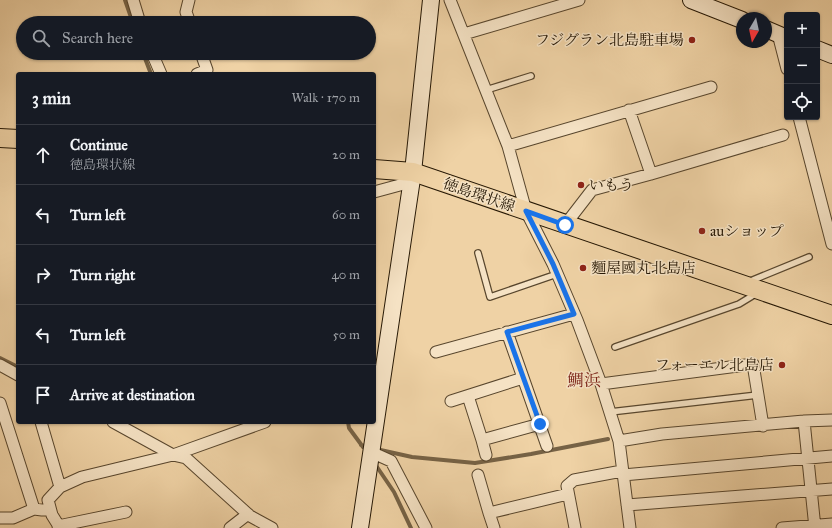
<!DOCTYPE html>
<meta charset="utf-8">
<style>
body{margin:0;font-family:"IM FELL Great Primer","Noto Serif JP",serif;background:#20242c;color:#f1f3f6}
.controls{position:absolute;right:12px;top:12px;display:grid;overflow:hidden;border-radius:4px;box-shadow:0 1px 3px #0004}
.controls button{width:36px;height:36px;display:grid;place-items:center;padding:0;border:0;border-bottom:1px solid #363941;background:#171b24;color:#f1f3f6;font:20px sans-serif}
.compass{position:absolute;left:736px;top:12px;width:36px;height:36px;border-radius:50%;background:#171b24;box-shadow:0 1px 3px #0004;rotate:189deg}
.stop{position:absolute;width:12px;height:12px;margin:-9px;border:3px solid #1a73e8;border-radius:50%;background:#fff}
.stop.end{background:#1a73e8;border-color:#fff;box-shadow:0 1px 4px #0008}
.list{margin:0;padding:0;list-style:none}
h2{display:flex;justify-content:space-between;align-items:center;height:52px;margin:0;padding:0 16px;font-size:17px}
h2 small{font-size:13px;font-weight:400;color:#9ea1a6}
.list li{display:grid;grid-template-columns:26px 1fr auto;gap:12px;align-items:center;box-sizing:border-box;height:60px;padding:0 16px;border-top:1px solid #363941}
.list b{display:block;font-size:15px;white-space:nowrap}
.list p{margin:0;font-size:13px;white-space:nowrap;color:#9ea1a6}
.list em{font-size:13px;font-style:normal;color:#9ea1a6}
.icon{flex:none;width:22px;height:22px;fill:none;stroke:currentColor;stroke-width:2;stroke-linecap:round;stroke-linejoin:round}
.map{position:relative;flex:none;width:832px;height:528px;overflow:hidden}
.search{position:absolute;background:#171b24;box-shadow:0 1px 3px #0004;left:16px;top:16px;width:360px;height:44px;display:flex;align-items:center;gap:10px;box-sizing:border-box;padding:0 14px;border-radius:22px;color:#9ea1a6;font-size:15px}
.panel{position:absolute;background:#171b24;box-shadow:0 1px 3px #0004;left:16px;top:72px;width:360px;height:352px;border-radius:4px}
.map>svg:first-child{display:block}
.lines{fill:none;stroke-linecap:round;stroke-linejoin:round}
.stream{stroke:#766245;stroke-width:4}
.lane-casing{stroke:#58462d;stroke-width:8}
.street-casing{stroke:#58462d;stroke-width:13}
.secondary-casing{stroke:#261805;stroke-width:18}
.primary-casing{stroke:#261805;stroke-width:20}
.lane{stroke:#f5e2c4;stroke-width:5.5}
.street{stroke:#f5e2c4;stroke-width:11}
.secondary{stroke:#f5e2c4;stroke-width:16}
.primary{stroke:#efd2a5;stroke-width:18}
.route{stroke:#1a73e8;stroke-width:5}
.poi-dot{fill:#8f2418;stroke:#f5e2c4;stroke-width:1.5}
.labels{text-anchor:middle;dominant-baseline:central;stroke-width:3;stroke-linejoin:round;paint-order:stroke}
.poi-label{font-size:15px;fill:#261805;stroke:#f5e2c4;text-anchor:start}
.street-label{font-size:15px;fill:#261805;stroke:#f5e2c4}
.quarter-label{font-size:17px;fill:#7a1f14;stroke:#f5e2c4}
</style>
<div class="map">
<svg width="832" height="528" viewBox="0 0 832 528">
<rect width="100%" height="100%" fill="#efd2a5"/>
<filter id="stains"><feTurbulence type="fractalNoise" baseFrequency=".005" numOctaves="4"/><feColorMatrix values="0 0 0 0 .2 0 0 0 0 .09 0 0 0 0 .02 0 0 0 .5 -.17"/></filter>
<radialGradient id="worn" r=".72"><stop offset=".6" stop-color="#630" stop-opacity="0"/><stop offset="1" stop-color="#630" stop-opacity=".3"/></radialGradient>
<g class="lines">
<!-- stream -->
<path class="stream" d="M125 0 133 23
M143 53 151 74
M0 358 18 367
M348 422 349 428 363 447
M361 445 369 447
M376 449 412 457 475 463 531 454 608 439
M375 464 394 492 411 528"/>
<defs>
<path id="lane" d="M486 90 531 76
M478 253 490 297 557 274
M748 282 809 257
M615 347 739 304 757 293
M610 412 758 395"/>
<path id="street" d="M133 0 140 23
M189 0 186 12 190 23
M450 0 508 146 526 211 553 264 577 320 601 384 619 441 630 528
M464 34 579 0
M778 34 787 69
M152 53 161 74
M197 74 207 70 201 53
M629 110 651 174
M799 117 832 244
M508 146 711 87
M374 192 411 182
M565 225 592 190 651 174 783 135
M507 332 547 446
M436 352 574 314
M0 365 18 375
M601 384 753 364 763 426
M468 396 482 440 540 424
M451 401 523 378
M0 403 34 509
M804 421 815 528
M41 422 60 487
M113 422 173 455 186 458 250 516 272 528
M482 440 486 455
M619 441 662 434 804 421 832 420
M371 452 391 461 426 528
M478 475 489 513
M623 475 832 456
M627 505 832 489
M0 518H13L34 509 42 510 50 509
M58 526 126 512
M60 528 52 515 48 500 60 487 82 477 173 455 265 422
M230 528 248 514
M494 528 489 513 568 494
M575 528 567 486 574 480 622 471
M782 528 832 524"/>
<path id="secondary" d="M691 0 742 20
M766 29 787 38
M817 49 832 55
M360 528 413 172 431 0"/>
<path id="primary" d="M0 138 18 139
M374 169 413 172 832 315"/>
</defs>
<!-- lane casing -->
<use href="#lane" class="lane-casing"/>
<!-- street casing -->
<use href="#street" class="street-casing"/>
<!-- secondary casing -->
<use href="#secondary" class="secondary-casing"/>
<!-- primary casing -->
<use href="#primary" class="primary-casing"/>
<!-- lane -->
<use href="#lane" class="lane"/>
<!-- street -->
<use href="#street" class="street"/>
<!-- secondary -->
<use href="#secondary" class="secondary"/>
<!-- primary -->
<use href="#primary" class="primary"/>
</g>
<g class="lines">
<!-- route -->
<path class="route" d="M540 424 507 332 574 314 553 264 526 211 565 225"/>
</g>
<!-- markers -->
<g class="poi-dot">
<circle cx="692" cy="40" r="4"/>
<circle cx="581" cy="185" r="4"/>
<circle cx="702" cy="231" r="4"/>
<circle cx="583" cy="268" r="4"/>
<circle cx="782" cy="365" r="4"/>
</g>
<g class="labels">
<!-- poi labels -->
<g class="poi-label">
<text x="684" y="40" text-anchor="end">フジグラン北島駐車場</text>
<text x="589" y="185">いもう</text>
<text x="710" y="231">auショップ</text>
<text x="591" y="268">麵屋國丸北島店</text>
<text x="774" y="365" text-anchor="end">フォーエル北島店</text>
</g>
<!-- street labels -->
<g class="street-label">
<text transform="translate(479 195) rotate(19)">徳島環状線</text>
</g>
<!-- quarter labels -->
<g class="quarter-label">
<text x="584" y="380">鯛浜</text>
</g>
</g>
<rect width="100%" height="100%" filter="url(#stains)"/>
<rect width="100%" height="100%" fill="url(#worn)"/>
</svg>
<div class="controls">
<button>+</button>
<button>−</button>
<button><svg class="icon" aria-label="locate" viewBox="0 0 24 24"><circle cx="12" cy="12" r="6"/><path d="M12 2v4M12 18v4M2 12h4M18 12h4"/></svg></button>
</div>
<svg class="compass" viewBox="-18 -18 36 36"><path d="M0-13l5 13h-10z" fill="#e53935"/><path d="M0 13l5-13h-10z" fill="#9ea1a6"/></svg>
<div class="stop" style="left:565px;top:225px"></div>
<div class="stop end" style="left:540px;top:424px"></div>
<div class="search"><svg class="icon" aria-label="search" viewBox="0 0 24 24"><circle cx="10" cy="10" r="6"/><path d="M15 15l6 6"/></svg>Search here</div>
<section class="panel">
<h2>3 min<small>Walk · 170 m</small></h2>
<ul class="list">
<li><svg class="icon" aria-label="ahead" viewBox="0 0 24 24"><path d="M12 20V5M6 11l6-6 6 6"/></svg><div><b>Continue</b><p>徳島環状線</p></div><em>20 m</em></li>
<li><svg class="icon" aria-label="left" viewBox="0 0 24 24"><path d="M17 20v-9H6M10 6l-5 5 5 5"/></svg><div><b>Turn left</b></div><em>60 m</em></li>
<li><svg class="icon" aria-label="right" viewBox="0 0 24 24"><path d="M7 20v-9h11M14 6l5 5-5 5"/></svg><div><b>Turn right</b></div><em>40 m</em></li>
<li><svg class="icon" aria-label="left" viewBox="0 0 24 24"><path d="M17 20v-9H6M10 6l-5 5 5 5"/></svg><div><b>Turn left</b></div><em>50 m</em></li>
<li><svg class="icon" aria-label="arrive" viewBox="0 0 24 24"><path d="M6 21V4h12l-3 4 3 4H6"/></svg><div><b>Arrive at destination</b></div></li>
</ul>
</section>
</div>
